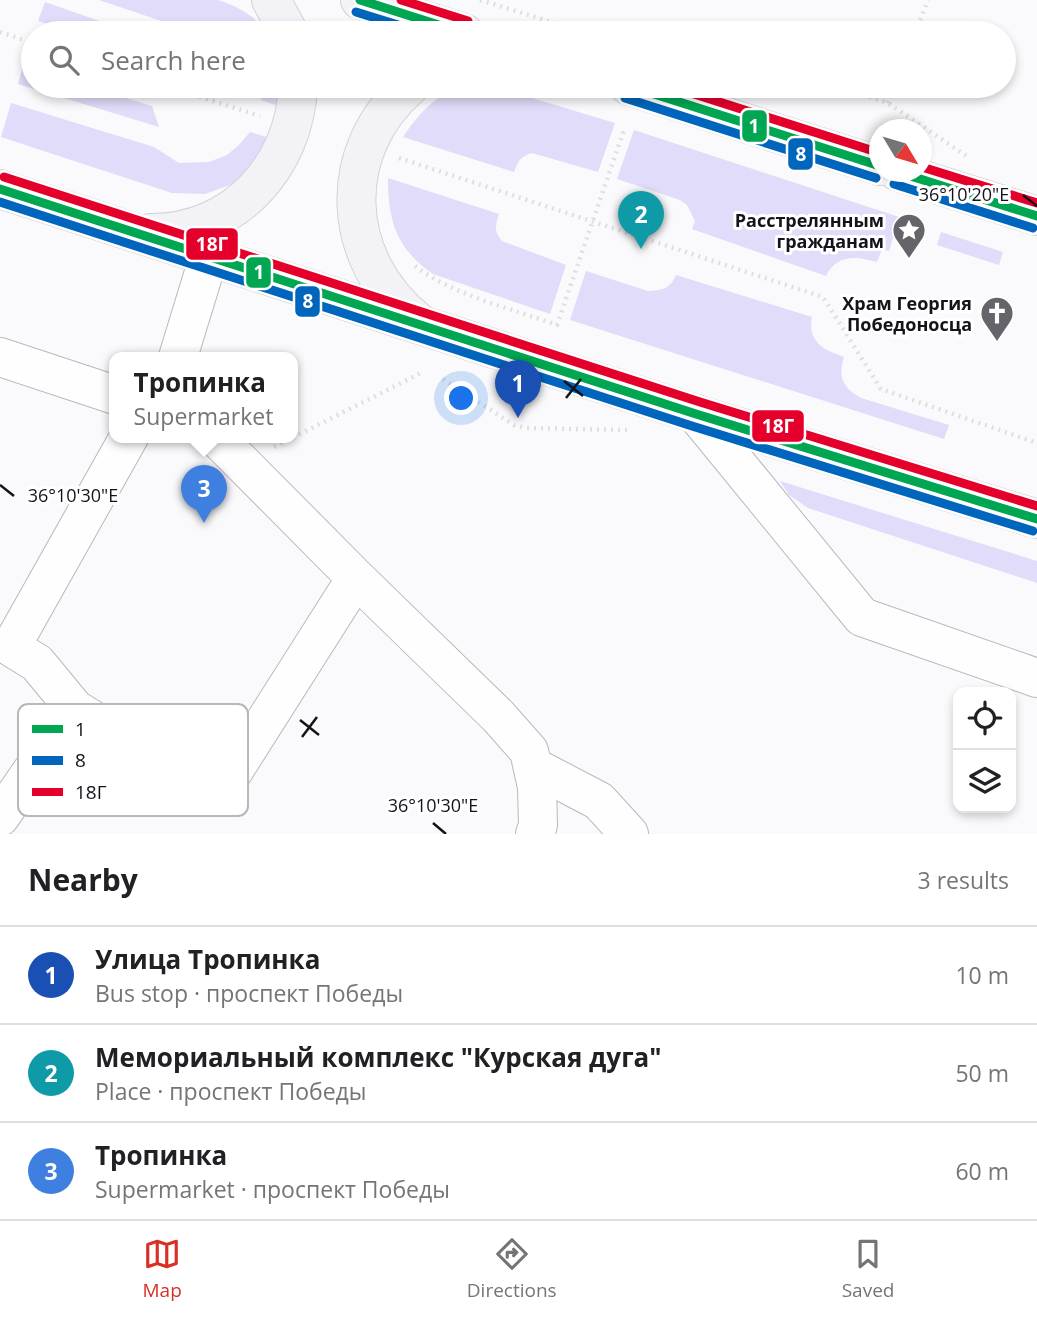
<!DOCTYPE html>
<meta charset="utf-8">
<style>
body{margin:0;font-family:"Open Sans",sans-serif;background:#f6f6f6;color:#202124}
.controls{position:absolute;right:21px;bottom:21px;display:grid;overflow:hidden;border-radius:14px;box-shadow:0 4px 10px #0003}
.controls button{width:63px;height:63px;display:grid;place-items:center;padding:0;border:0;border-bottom:2px solid #e0e0e0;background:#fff;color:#202124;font:35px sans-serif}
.compass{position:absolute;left:869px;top:119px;width:63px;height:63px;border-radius:50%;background:#fff;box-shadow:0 4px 10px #0003;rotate:128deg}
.you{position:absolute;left:462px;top:399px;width:24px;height:24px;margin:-18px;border:5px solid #fff;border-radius:50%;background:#1a73e8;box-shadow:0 0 0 10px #1a73e833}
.badge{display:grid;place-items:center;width:46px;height:46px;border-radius:50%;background:#d93025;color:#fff;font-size:23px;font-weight:700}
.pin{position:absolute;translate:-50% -58px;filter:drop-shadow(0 2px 4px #0008)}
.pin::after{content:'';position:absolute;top:37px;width:24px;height:21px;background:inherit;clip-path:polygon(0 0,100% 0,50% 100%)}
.popup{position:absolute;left:109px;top:352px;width:189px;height:91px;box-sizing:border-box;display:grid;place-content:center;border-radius:14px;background:#fff;filter:drop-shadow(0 2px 5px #0005);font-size:23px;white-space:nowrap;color:#757577}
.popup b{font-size:26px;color:#202124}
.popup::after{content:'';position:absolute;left:50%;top:100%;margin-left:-14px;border:14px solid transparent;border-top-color:#fff}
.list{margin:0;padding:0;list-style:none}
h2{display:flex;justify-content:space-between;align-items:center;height:91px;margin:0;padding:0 28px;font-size:30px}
h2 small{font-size:23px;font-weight:400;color:#757577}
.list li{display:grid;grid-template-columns:46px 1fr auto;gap:21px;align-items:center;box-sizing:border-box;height:98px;padding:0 28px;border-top:2px solid #e0e0e0}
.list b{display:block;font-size:26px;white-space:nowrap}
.list p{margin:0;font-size:23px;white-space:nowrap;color:#757577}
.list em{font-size:23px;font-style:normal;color:#757577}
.icon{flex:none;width:38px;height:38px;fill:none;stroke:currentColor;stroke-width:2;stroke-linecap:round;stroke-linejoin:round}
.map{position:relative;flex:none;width:1037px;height:834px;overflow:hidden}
.search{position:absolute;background:#fff;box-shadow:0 4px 10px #0003;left:21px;right:21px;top:21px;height:77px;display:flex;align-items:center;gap:18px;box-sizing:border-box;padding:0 24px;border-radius:38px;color:#757577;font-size:26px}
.sheet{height:385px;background:#fff}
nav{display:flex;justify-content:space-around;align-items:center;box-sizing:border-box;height:98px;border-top:2px solid #e0e0e0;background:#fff;font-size:19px;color:#757577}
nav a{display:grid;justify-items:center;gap:4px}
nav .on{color:#d93025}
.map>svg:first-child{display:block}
.green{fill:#e0dcf9}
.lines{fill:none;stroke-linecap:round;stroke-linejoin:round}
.minor-casing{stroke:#b9b8be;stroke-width:40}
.major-casing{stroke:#d3d2d5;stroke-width:40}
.path{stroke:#dfdfdf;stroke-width:4.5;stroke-dasharray:2 5;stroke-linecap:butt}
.minor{stroke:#fefeff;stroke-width:38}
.major{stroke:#f2f2f7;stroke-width:38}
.bus-1-casing{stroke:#fff;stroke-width:14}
.bus-2-casing{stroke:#fff;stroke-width:14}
.bus-3-casing{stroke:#fff;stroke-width:14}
.bus-1{stroke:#00a651;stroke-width:9}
.bus-2{stroke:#0065bd;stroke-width:9}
.bus-3{stroke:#e4002b;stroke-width:9}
.ticks{fill:none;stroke:#14131b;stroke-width:2.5}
.labels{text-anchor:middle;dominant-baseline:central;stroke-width:6;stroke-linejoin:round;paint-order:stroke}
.poi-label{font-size:18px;font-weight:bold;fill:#14131b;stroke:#fff;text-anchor:end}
.key{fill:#fff;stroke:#b8b8bb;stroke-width:2}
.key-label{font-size:19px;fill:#14131b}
.ticks-label{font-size:18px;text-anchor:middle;fill:#14131b;stroke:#fff;stroke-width:6;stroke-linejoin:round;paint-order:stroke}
.line-badge{stroke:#fff;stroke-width:2.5}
.badge-label{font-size:19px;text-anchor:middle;font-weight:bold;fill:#fff}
</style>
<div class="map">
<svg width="1037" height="834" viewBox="0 0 1037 834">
<rect width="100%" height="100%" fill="#faf9fc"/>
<!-- green -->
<path class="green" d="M99 0H218C237 6 256 16 267 33L191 31Z
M45 2 134 33H76L38 21Z
M23 66 33 69V86H86L152 106 159 127 18 84Z
M260 86H288L287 109 261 100Z
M462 86H492L615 123 598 172 532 153C521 156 518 161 514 172L403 137C418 115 436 94 462 86Z
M11 103 154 147 179 163 209 162 227 155 239 145 250 132 277 140 251 172 230 185 205 194 172 193 1 137Z
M634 130 899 217 889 251 882 249 877 262C856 256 837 254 826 276L692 229 695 221 687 205 680 200 617 179Z
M388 178 499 214C495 226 494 232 502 241L566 265 550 314 433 274C397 249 388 222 388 178Z
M941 232 1003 252 999 265 937 245Z
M586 271 648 291C662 291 671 288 676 275L812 317C807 342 824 350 844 357 838 377 842 387 861 398L949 425 944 439 570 320Z
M780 481 1037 561V583L808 508 789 495Z"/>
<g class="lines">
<defs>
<path id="minor" d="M0 357 115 395
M178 357 209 256
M696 414 862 617 1037 678
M129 437 11 647 37 663 75 709 217 797 356 578
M216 437 356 578 498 716 529 751 537 787 538 825 535 834
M534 767 599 801 629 834
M0 817 75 709"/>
<path id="major" d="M271 0 289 33
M360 0 464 33
M410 86C335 151 340 259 417 321
M629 86 880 166
M898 172 1037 216
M0 189 696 414 1037 519
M150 233C234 234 295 166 298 86"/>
</defs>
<!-- minor casing -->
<use href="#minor" class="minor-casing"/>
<!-- major casing -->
<use href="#major" class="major-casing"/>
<!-- path -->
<path class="path" d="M480 0 587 33
M0 32 33 43
M915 33 928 0
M166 86 260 116
M756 86H771
M836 86 888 103 968 157
M888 103 895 86
M399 158 823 297 881 389 1037 443
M415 266C452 295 513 309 557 325L625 127
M443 379 514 425 526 428 627 430
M274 447 423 372"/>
<!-- minor -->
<use href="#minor" class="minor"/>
<!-- major -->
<use href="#major" class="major"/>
<defs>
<path id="bus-1" d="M360 0 464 33
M629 86 880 166
M898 172 1037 216
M0 189 696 414 1037 519"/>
<path id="bus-2" d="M356 12 424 33
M625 98 876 178
M894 184 1033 228
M0 202 692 426 1033 531"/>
<path id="bus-3" d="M401 0 468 21
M669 86 880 153
M922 167 1037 203
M4 177 700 402 1037 506"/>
</defs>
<!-- bus-1 casing -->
<use href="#bus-1" class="bus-1-casing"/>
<!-- bus-2 casing -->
<use href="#bus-2" class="bus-2-casing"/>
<!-- bus-3 casing -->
<use href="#bus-3" class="bus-3-casing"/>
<!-- bus-1 -->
<use href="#bus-1" class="bus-1"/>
<!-- bus-2 -->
<use href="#bus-2" class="bus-2"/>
<!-- bus-3 -->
<use href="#bus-3" class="bus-3"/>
</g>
<!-- ticks -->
<path class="ticks" d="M1023 195 1037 206M564 381 583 396M566 398 581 379M0 485 14 496M300 720 319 735M302 737 317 717M433 823 446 834"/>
<!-- icons -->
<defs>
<symbol id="sight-pin" viewBox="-11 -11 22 30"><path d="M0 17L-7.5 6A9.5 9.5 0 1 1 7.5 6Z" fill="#64646a" stroke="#fff"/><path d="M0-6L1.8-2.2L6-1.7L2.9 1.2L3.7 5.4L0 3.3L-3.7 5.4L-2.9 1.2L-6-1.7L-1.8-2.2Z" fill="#fff"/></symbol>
<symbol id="church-pin" viewBox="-11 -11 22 30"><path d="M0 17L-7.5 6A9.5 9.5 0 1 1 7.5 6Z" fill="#64646a" stroke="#fff"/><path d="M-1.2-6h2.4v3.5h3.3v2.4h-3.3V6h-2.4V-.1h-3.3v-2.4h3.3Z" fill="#fff"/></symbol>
</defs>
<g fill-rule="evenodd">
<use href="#sight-pin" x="890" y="211" width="38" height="52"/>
<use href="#church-pin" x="978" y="294" width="38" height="52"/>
</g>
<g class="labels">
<!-- poi labels -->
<g class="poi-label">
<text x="884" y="220">Расстрелянным<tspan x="884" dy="21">гражданам</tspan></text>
<text x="972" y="303">Храм Георгия<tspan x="972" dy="21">Победоносца</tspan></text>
</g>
</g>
<!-- legend -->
<rect x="18" y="704" width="230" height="112" rx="10" class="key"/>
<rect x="32" y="725" width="31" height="8" fill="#00a651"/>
<rect x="32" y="756" width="31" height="9" fill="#0065bd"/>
<rect x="32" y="788" width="31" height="8" fill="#e4002b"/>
<g class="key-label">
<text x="75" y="736">1</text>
<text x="75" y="767">8</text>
<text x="75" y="799">18Г</text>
</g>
<g class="ticks-label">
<text x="964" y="201">36°10'20"E</text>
<text x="73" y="502">36°10'30"E</text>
<text x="433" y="812">36°10'30"E</text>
</g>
<g class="line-badge">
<rect x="741" y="109" width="27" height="34" rx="7" fill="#00a651"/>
<rect x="787" y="137" width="27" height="34" rx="7" fill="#0065bd"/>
<rect x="185" y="227" width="54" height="34" rx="7" fill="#e4002b"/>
<rect x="245" y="256" width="27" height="33" rx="7" fill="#00a651"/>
<rect x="294" y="285" width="27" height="33" rx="7" fill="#0065bd"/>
<rect x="751" y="409" width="54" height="34" rx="7" fill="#e4002b"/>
</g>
<g class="badge-label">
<text x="754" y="133">1</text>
<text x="801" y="161">8</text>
<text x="212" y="251">18Г</text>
<text x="259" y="279">1</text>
<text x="308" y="308">8</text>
<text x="778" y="433">18Г</text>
</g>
</svg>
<div class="controls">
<button><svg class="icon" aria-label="locate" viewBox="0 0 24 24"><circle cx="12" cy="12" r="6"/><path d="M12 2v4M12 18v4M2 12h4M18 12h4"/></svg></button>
<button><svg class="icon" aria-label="layers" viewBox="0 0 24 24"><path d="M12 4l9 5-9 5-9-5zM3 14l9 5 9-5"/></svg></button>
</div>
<svg class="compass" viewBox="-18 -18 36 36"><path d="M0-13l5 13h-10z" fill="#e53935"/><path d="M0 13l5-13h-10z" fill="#757577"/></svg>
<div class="you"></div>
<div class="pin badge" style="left:518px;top:418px;background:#1a4fb4">1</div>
<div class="pin badge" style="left:641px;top:249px;background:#0f9aa8">2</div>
<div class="pin badge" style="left:204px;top:523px;background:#3f7fe0">3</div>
<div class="popup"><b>Тропинка</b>Supermarket</div>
<div class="search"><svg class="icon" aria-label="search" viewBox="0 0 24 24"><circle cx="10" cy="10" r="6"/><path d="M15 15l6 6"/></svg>Search here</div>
</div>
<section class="sheet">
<h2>Nearby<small>3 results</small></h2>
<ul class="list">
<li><span class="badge" style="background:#1a4fb4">1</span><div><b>Улица Тропинка</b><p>Bus stop · проспект Победы</p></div><em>10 m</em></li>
<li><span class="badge" style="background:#0f9aa8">2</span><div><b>Мемориальный комплекс &quot;Курская дуга&quot;</b><p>Place · проспект Победы</p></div><em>50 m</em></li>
<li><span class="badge" style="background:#3f7fe0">3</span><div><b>Тропинка</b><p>Supermarket · проспект Победы</p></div><em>60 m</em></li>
</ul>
</section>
<nav>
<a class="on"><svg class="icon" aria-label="map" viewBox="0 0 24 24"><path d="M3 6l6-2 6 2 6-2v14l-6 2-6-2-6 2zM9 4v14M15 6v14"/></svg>Map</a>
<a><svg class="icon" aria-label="directions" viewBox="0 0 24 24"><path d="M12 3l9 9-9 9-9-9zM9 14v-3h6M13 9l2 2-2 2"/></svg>Directions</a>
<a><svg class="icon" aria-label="saved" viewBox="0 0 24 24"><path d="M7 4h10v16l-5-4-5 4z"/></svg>Saved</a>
</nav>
